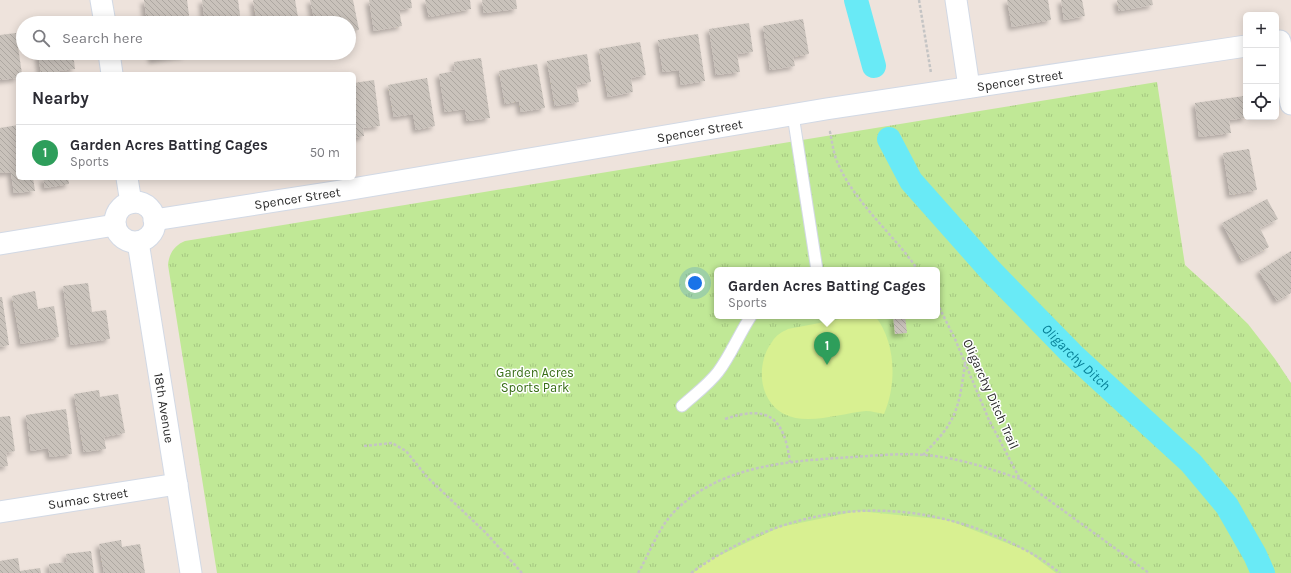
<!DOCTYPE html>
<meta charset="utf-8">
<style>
body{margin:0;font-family:Karla,sans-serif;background:#f7f7f7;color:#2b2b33}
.controls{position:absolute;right:12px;top:12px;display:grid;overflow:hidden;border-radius:6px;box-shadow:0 2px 10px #0003}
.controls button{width:36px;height:36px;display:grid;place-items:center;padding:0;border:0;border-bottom:1px solid #e1e1e2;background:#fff;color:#2b2b33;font:20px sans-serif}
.you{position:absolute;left:695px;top:283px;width:14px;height:14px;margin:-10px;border:3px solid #fff;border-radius:50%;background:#1a73e8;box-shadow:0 0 0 6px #1a73e833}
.badge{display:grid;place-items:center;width:26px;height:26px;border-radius:50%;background:#3881ff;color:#fff;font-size:13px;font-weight:700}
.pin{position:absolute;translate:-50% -33px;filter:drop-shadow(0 1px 2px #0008)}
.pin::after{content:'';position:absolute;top:21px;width:14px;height:12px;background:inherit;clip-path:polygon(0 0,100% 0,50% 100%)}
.popup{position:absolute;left:714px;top:267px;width:226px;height:52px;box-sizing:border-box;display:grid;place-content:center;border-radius:6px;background:#fff;filter:drop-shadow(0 1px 3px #0005);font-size:13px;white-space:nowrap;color:#7c7c81}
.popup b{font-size:15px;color:#2b2b33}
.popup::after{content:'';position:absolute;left:50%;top:100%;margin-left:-8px;border:8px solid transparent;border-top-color:#fff}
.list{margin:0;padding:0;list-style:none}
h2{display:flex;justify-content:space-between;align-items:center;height:52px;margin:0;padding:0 16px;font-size:17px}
h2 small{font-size:13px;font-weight:400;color:#7c7c81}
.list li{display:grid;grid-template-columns:26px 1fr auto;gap:12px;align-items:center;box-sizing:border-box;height:56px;padding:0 16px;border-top:1px solid #e1e1e2}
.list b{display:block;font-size:15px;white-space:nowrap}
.list p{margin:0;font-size:13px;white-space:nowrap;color:#7c7c81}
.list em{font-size:13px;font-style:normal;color:#7c7c81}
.icon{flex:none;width:22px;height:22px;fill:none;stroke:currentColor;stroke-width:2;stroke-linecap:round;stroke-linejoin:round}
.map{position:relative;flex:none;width:1291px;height:573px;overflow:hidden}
.search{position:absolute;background:#fff;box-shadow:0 2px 10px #0003;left:16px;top:16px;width:340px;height:44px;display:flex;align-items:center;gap:10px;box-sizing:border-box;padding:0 14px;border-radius:22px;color:#7c7c81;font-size:15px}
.panel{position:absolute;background:#fff;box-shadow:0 2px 10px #0003;left:16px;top:72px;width:340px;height:108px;border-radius:6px}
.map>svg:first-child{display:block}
.grass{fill:url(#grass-tufts);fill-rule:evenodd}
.pitch{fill:#d8f091}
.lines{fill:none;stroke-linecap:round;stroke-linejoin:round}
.canal{stroke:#69eaf6;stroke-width:24}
.building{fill:url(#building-back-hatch);filter:url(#shadow)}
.service-casing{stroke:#d2d9e5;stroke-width:13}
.minor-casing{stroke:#d2d9e5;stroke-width:23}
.path{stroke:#c4c4c4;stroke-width:2.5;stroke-dasharray:3 2;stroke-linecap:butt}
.service{stroke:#fff;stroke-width:11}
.minor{stroke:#fff;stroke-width:21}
.labels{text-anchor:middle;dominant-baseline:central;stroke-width:3;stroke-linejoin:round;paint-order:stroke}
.street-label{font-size:13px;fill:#2b2b2b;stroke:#fff}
.park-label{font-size:13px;fill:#386e16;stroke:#fff}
.water-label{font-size:14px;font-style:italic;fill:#067f96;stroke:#fff}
</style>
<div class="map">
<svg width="1291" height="573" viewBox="0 0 1291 573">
<defs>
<pattern id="grass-tufts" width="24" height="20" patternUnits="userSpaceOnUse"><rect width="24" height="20" fill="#c0e896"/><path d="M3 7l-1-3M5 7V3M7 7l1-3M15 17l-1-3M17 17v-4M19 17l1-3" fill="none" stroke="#a5c781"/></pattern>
<pattern id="building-back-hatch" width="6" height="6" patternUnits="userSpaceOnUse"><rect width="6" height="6" fill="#c9c2bb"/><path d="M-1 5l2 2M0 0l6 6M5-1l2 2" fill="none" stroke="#ada7a1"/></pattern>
<filter id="shadow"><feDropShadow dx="-3.5" dy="3.5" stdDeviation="2" flood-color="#0004"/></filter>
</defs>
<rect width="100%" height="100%" fill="#eee3dc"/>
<!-- grass -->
<path class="grass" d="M1157 82 1185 265 1217 294 1248 324 1275 359 1291 383V573H217L168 265C169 253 175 245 185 241ZM717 270H937V316H717Z"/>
<!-- pitch -->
<path class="pitch" d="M856 316H875C896 342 897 384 884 414 878 413 872 411 866 411 842 413 807 426 784 414 758 401 756 363 772 342 776 335 782 332 788 329Z
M858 511 948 520 1027 551 1056 573H693L708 561 780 527Z"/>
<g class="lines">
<!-- canal -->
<g class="canal">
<path d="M856 0 874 66"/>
<path id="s1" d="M889 139 911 181 990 270 1072 354 1191 463 1227 506 1255 555 1263 573"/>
</g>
</g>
<!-- building -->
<path class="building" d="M144 0H187L190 23H147Z
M202 0H238L241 23H205Z
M253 0H295L299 23H257Z
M310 0H353L359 30 349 32V23H315Z
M369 0H411L412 8 399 10 402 26 374 31Z
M425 0H470L471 9 429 17Z
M482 0H516L517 9 484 13Z
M1007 0H1048L1051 20 1012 27Z
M1061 0H1082L1085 16 1064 20Z
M1117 0H1152L1153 5 1119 11Z
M803 19 809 54 793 57 795 66 770 70 763 26Z
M749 23 753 52 737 54 740 72 716 75 709 29Z
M16 33 22 74H18V78L0 80V35Z
M698 34 705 81 681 85 679 70 663 72 658 40Z
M640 42 646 75 631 78 633 92 608 97 599 49Z
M38 53H73L75 69 59 71 60 74H41Z
M151 53H186V55L152 60Z
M587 54 591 82 576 85 579 102 555 106 547 61Z
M481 58 490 118 467 121 465 109 445 112 439 74 455 71 454 62Z
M537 64 545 108 521 112 519 101 505 104 499 71Z
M427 78 435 126 416 130 413 114 394 117 388 85Z
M374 80 380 126 363 128 364 136 354 138V83Z
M1244 96 1246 118 1229 120 1231 133 1199 137 1195 103Z
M18 125V178H33L35 191 14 193 11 172 0 173V128Z
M1249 149 1257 190 1230 195 1223 153Z
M43 178H68L69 184 45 188Z
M1267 199 1278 219 1260 228 1269 247 1242 261 1222 223Z
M1291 251V293L1277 301 1259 271Z
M88 283 92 312 106 310 110 339 71 345 63 286Z
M35 291 38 309 54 306 59 337 21 344 12 296Z
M0 297H2L9 345 0 347Z
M893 316H905L907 333 895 334Z
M99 390 100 397 118 394 125 433 104 437 106 449 84 452 74 394Z
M66 409 72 454 50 457 48 448 31 451 26 415Z
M10 416 15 451 6 453 8 466 0 467V417Z
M121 540 122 547 140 544 145 573H104L99 544Z
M91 551 94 573H50L49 564 67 562 66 554Z
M18 558 20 571 40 568 41 573H0V561Z"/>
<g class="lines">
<defs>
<path id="service" d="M793 115 817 270
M682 406C694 395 708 385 718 372 731 355 739 334 751 316"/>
<g id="minor">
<path d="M101 0 105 23"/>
<path d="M956 0 969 87"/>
<path d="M1280 41 1291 104"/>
<path d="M109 53 112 74"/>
<path d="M127 178 131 203"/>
<circle cx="135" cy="222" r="20"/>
<path id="s2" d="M154 220 340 191 826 109 1246 46"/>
<path id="s3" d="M138 242 191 573"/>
<path d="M0 244 115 225"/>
<path id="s4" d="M0 512 177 484"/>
</g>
</defs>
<!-- service casing -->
<use href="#service" class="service-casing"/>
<!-- minor casing -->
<use href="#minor" class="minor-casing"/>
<!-- path -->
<path class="path" d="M919 0 931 73
M831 132H830C832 141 833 150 836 159 853 202 892 232 918 270
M937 303 955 339 989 420 1020 479 1149 573
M725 419C769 404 784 418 790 462
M364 446 392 443 406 451 427 477 486 533 522 573
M923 455C932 445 943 435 949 424 960 407 962 384 965 364
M638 573C651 551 658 527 677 509 724 464 792 461 853 457 882 455 912 452 941 457 968 461 994 470 1020 479
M691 573C778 511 876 493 978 529 1007 540 1036 553 1060 573"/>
<!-- service -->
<use href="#service" class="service"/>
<!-- minor -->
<use href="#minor" class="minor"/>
</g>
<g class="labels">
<!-- street labels -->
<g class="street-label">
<text stroke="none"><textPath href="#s2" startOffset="877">Spencer Street</textPath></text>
<text stroke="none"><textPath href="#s2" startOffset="553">Spencer Street</textPath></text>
<text stroke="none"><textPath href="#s2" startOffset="145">Spencer Street</textPath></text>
<text transform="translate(991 394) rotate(66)">Oligarchy Ditch Trail</text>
<text stroke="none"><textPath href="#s3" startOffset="168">18th Avenue</textPath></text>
<text stroke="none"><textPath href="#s4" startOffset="89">Sumac Street</textPath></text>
</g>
<!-- park labels -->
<g class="park-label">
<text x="535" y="372">Garden Acres<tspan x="535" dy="15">Sports Park</tspan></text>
</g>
<!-- water labels -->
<g class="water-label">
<text stroke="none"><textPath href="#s1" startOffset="289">Oligarchy Ditch</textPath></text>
</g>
</g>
</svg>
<div class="controls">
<button>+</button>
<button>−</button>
<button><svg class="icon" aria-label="locate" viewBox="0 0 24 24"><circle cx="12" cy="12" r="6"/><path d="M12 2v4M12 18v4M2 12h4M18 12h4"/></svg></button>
</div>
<div class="you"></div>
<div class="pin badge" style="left:827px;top:365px;background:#2e9e5b">1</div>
<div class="popup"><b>Garden Acres Batting Cages</b>Sports</div>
<div class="search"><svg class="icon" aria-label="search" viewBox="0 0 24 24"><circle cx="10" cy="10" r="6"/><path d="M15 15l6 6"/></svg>Search here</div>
<section class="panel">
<h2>Nearby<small></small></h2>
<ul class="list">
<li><span class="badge" style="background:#2e9e5b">1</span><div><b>Garden Acres Batting Cages</b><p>Sports</p></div><em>50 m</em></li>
</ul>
</section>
</div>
